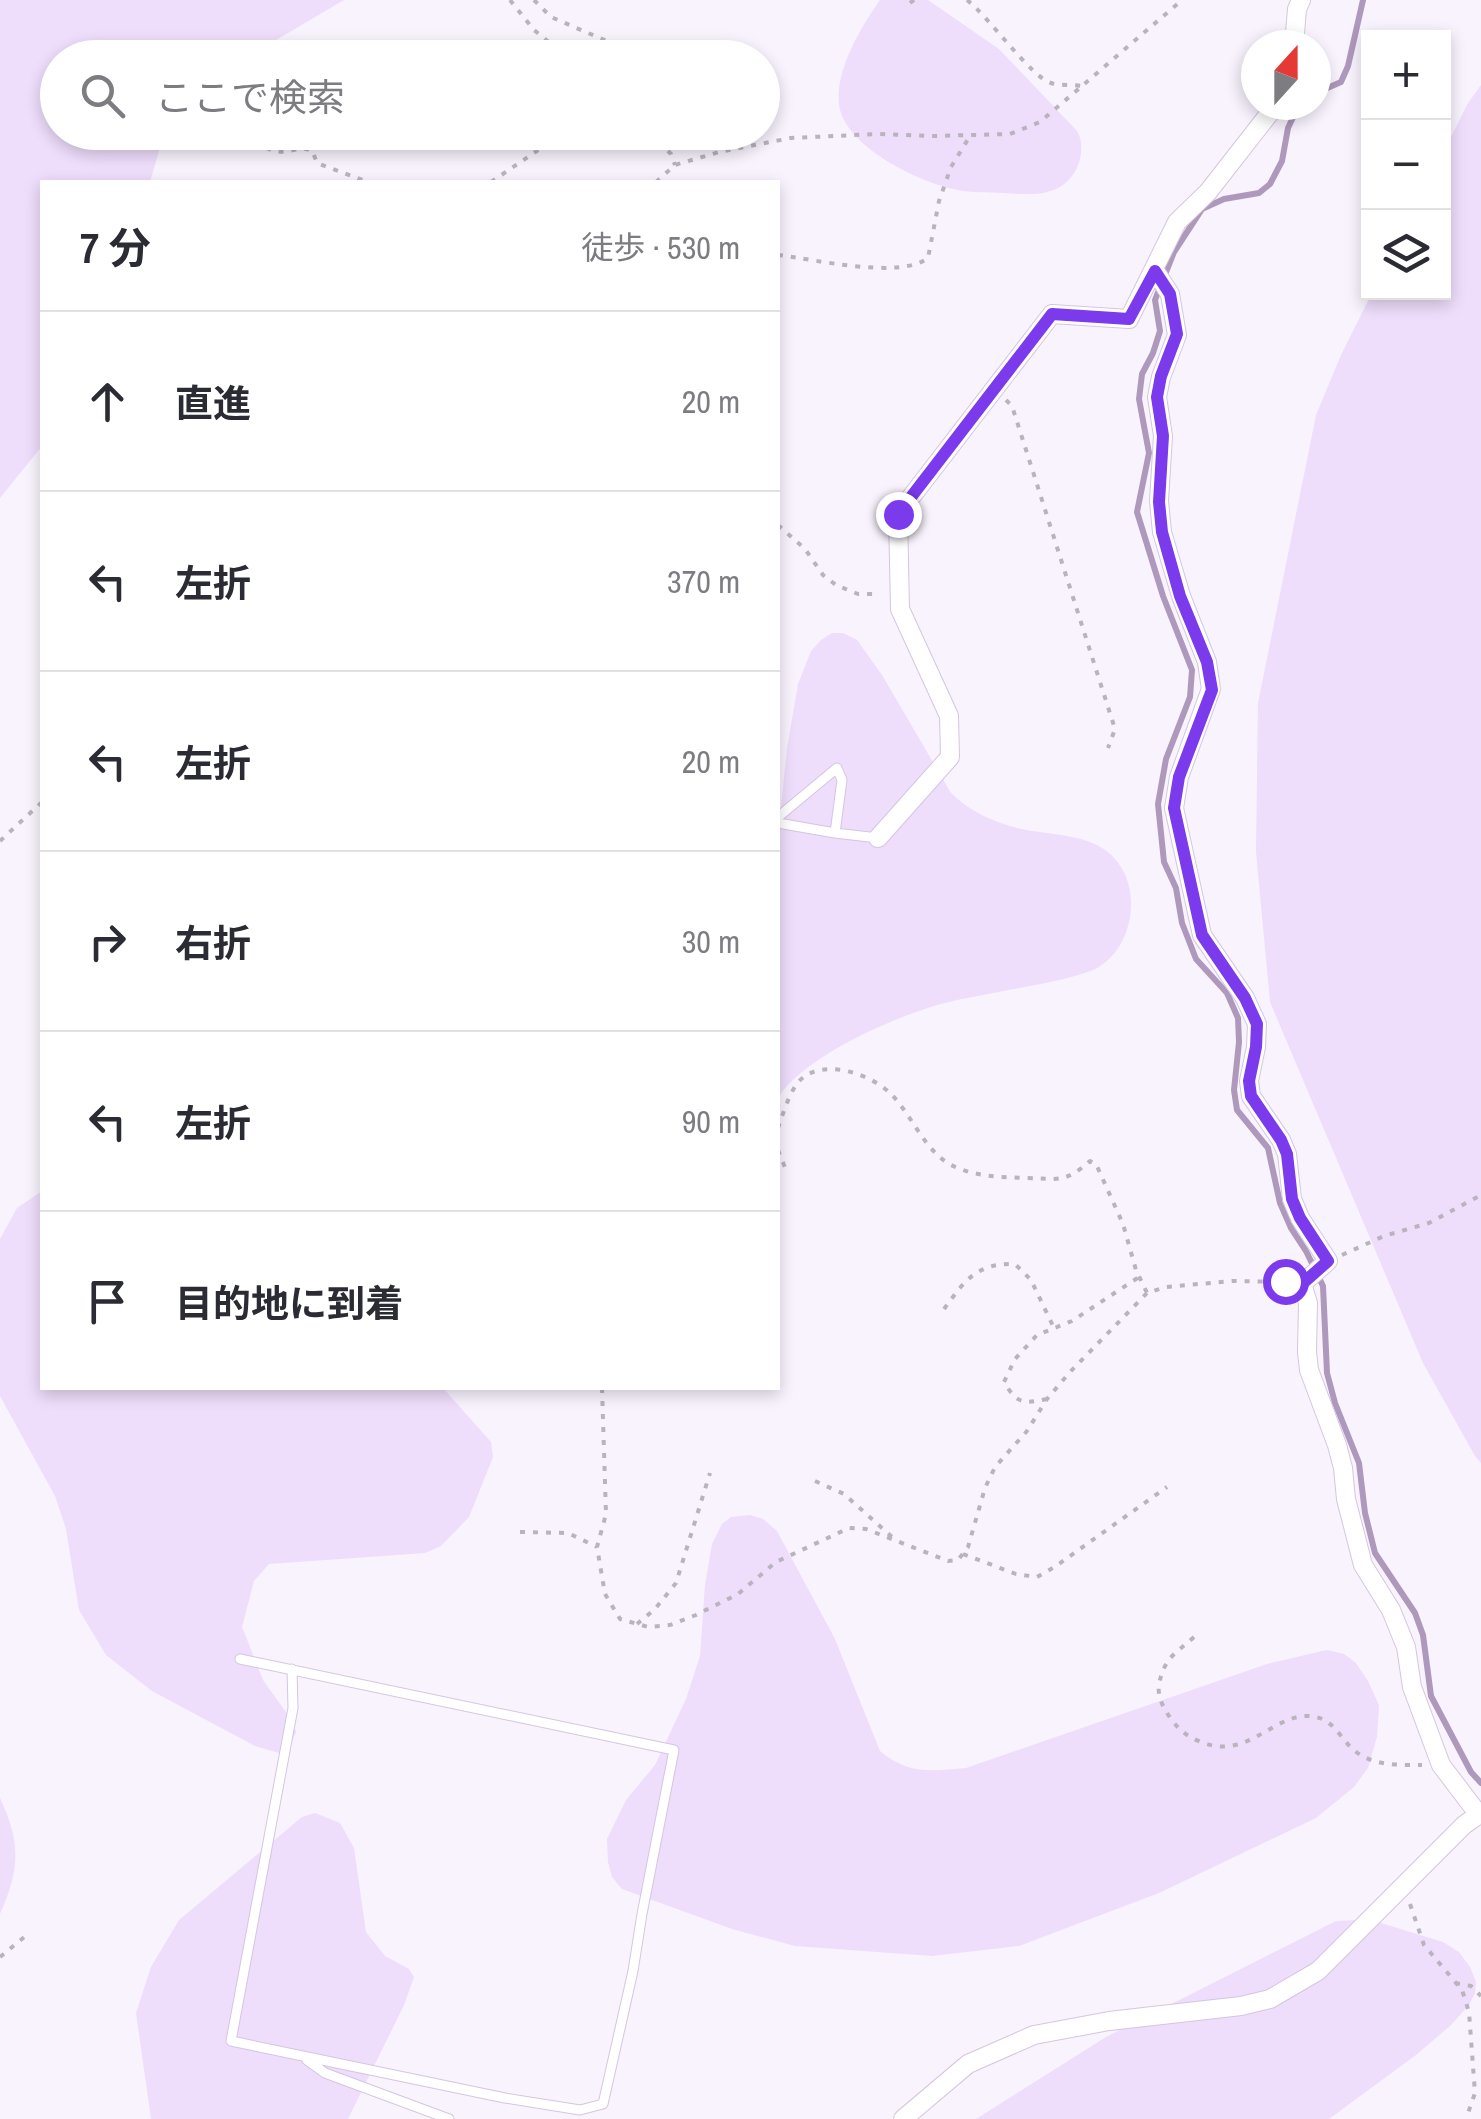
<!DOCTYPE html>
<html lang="ja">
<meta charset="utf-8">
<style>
body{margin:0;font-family:"Archivo Narrow","Noto Sans JP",sans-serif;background:#f7f7f7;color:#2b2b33}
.controls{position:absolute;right:30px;top:30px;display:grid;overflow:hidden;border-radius:0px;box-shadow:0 5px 15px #0003}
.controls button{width:90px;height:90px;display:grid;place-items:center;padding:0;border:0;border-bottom:2px solid #e1e1e2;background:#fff;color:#2b2b33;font:50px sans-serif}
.compass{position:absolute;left:1241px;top:30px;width:90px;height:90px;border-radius:50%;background:#fff;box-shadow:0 5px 15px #0003;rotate:21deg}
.stop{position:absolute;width:30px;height:30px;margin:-22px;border:8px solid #7c3aed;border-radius:50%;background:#fff}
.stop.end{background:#7c3aed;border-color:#fff;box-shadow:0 2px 10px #0008}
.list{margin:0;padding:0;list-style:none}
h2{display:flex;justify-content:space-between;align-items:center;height:130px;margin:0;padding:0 40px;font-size:42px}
h2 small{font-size:32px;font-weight:400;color:#7c7c81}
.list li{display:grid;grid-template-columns:65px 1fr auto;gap:30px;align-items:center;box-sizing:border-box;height:180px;padding:0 40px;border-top:2px solid #e1e1e2}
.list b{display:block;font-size:38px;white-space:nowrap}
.list em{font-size:32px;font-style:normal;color:#7c7c81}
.icon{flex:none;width:55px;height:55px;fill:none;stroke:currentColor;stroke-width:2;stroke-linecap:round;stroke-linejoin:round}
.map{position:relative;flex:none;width:1481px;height:2119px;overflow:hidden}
.search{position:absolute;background:#fff;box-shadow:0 5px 15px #0003;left:40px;top:40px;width:740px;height:110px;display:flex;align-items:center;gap:25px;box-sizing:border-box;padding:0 35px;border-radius:55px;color:#7c7c81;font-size:38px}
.panel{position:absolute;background:#fff;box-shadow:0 5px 15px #0003;left:40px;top:180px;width:740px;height:1210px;border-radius:0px}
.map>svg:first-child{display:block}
.green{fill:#eeddfb}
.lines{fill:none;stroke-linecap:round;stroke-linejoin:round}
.stream{stroke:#ae98bc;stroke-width:6}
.service-casing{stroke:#d5c6df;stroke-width:11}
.minor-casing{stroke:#d5c6df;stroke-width:20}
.path{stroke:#b9b3bd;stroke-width:4;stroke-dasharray:5 8;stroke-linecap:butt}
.service{stroke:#fff;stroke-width:9}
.minor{stroke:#fff;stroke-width:18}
.route{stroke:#7c3aed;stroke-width:12}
</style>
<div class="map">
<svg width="1481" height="2119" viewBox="0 0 1481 2119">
<rect width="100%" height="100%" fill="#f9f3fe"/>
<!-- green -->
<path class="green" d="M0 0H344L247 57 58 58V132L169 133 161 144 150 182H42V446L0 498Z
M880 0H928L999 49 1077 131C1087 147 1079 174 1063 185 1047 197 1022 194 1004 193 989 192 972 193 958 190 920 183 845 147 839 105 835 70 861 27 880 0Z
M1481 85V1463L1475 1456 1423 1363 1270 1002 1256 852 1258 703 1316 415 1341 355 1372 293 1444 292V151L1468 103Z
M832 633H843L857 640 882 675 951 793C971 812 991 821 1017 828 1052 837 1099 831 1121 867 1141 899 1130 950 1097 968 1078 978 1030 986 1008 990 986 995 962 998 941 1004 894 1017 804 1056 778 1098V836L787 748 798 684 811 651 821 640Z
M42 1191V1388H443L491 1442 493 1457 469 1517 441 1546 425 1553 269 1564 254 1581 242 1627 263 1680 293 1722 296 1732 289 1748 279 1753 255 1746 152 1691 106 1655 79 1610 66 1529 55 1496 0 1396V1239L17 1208Z
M750 1515 763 1519 777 1531 835 1639 880 1751C908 1775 932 1771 966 1768L1267 1664 1318 1652 1327 1650 1344 1654 1356 1663 1368 1681 1379 1705 1377 1737 1368 1768 1354 1787 1316 1818 1159 1893 1019 1946 932 1956 795 1946 732 1929 622 1889 612 1877 608 1862 607 1839 626 1800 655 1765 686 1699 700 1656 705 1585 712 1544 722 1524 731 1517Z
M0 1798C21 1843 20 1869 0 1914Z
M315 1813 340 1823 354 1848 366 1932 385 1956 409 1969 414 1977 404 2005 348 2119H151L136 2013 151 1967 179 1920 302 1817Z
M1358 1920 1381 1923 1443 1942 1459 1952 1470 1967 1476 1982 1475 1993 1469 2005 1451 2025 1416 2055 1329 2119H976L1106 2037 1336 1921Z"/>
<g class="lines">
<!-- stream -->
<path class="stream" d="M1316 93 1341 82 1348 66 1363 0
M1302 105 1296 111 1288 128 1282 161 1270 184 1259 193 1224 199 1202 209 1174 252 1155 300 1160 331 1153 353 1142 374 1139 399 1149 453 1137 512 1163 596 1192 670 1190 697 1166 759 1158 804 1164 862 1176 888 1182 923 1196 959 1227 993 1238 1018 1239 1042 1234 1090 1237 1110 1268 1148 1280 1203 1291 1228 1306 1251 1323 1286 1327 1373 1335 1403 1359 1463 1365 1513 1375 1553 1415 1613 1423 1635 1431 1696 1471 1772 1481 1783"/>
<defs>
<path id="service" d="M778 817 837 768 842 780 835 833 878 838
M778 823 835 833
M240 1659 674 1750 642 1914 633 1971 603 2104 580 2110 505 2098 231 2041 293 1708 292 1669
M307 2060 325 2073 449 2119"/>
<path id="minor" d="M1294 45 1297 9 1301 0
M1155 271 1170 294 1177 335 1161 377 1157 397 1163 436 1159 501 1162 532 1181 596 1207 662 1211 689 1179 777 1174 808 1202 935 1245 998 1257 1024 1256 1047 1249 1081 1251 1096 1281 1140 1287 1154 1292 1199 1300 1218 1328 1261 1302 1284 1308 1303 1307 1352 1309 1370 1337 1445 1343 1468 1346 1499 1363 1565 1391 1610 1406 1647 1412 1687 1441 1765 1479 1815
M878 838 950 757 949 716 900 609 898 514 1052 314 1129 319 1177 222 1208 192 1276 105
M903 2119 968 2064 1034 2035 1109 2021 1241 2006 1270 1999 1318 1971 1464 1825 1481 1813"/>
</defs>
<!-- service casing -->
<use href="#service" class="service-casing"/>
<!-- minor casing -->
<use href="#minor" class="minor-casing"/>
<!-- path -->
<path class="path" d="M510 0 534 30 568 58
M534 0 551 17 646 58
M967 0C989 17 1031 77 1051 83 1060 86 1072 84 1082 86
M910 3 914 0
M650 132 671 154 675 165
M266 148C288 157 291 146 312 150L317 163 368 182
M491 182 565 132
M656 182 675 165 719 152 791 138 877 134 934 136 1010 134 1040 122 1182 0
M778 255C814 259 899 280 928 258L939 201 951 167 970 136
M1006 400 1012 406 1115 729 1108 748
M778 525 805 549 823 575 836 585 858 594H880
M0 841 42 802
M778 1128C783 1114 788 1097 796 1085 817 1055 871 1073 892 1095 913 1117 924 1150 951 1165 975 1177 1001 1177 1027 1178 1059 1179 1065 1183 1090 1161L1096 1164 1123 1224 1136 1270 1147 1293
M778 1150 786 1170
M1342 1255 1384 1236 1429 1223 1481 1195
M944 1309C965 1280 977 1263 1015 1264L1031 1280 1054 1328
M602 1388 606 1514 597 1547 605 1594 620 1619 648 1627 670 1625 696 1615 738 1594 776 1562 849 1528 866 1529 948 1561 958 1560 968 1547 985 1488 995 1467 1027 1431 1047 1399 1070 1372 1147 1293 1166 1287 1232 1281 1287 1282
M1047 1399C1023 1404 1017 1404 1004 1382L1015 1359 1037 1335 1072 1321 1139 1277
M815 1481 844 1494 892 1537
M520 1532 568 1533 597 1547
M963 1554 1016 1574 1037 1577 1056 1566 1167 1487
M637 1624 655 1609 676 1583 710 1473
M1194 1637C1174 1655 1165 1657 1159 1684 1157 1697 1164 1709 1171 1719 1180 1731 1188 1737 1201 1742 1250 1762 1276 1708 1316 1717 1335 1721 1341 1740 1355 1751 1373 1766 1400 1765 1422 1765
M1410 1904 1424 1945 1462 1990 1469 2012 1475 2093 1466 2119
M0 1957 28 1934
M1455 1983 1471 1986 1481 1996"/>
<!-- service -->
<use href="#service" class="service"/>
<!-- minor -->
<use href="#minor" class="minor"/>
</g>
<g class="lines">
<!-- route -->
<path class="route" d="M898 514 1052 314 1129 319 1155 271 1170 294 1177 334 1161 376 1157 397 1163 436 1159 502 1162 532 1180 596 1207 662 1212 690 1179 777 1174 808 1202 935 1245 998 1257 1024 1256 1047 1249 1081 1251 1096 1281 1140 1287 1154 1292 1199 1300 1218 1328 1261 1302 1284 1285 1281"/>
</g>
</svg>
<div class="controls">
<button>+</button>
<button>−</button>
<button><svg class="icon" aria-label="layers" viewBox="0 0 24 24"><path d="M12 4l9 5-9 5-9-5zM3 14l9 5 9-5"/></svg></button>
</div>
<svg class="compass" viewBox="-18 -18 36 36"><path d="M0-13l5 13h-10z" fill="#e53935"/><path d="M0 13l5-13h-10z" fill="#7c7c81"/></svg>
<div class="stop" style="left:1285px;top:1281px"></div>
<div class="stop end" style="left:898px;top:514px"></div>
<div class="search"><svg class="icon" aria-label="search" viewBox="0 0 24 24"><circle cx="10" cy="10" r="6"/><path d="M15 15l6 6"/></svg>ここで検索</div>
<section class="panel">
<h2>7 分<small>徒歩 · 530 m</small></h2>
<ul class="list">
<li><svg class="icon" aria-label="ahead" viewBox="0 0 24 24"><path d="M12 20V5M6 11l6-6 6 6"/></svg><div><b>直進</b></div><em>20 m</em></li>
<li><svg class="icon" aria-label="left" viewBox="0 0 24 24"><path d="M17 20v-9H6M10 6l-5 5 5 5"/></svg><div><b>左折</b></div><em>370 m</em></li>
<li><svg class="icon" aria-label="left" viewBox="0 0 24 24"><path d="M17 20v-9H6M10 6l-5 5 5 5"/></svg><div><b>左折</b></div><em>20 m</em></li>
<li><svg class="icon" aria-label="right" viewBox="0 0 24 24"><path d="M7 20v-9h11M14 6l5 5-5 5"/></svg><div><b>右折</b></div><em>30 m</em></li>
<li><svg class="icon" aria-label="left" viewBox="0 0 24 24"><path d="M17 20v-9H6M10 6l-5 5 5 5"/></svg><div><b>左折</b></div><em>90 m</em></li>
<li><svg class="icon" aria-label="arrive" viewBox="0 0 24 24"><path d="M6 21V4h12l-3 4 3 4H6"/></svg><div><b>目的地に到着</b></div></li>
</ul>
</section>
</div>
